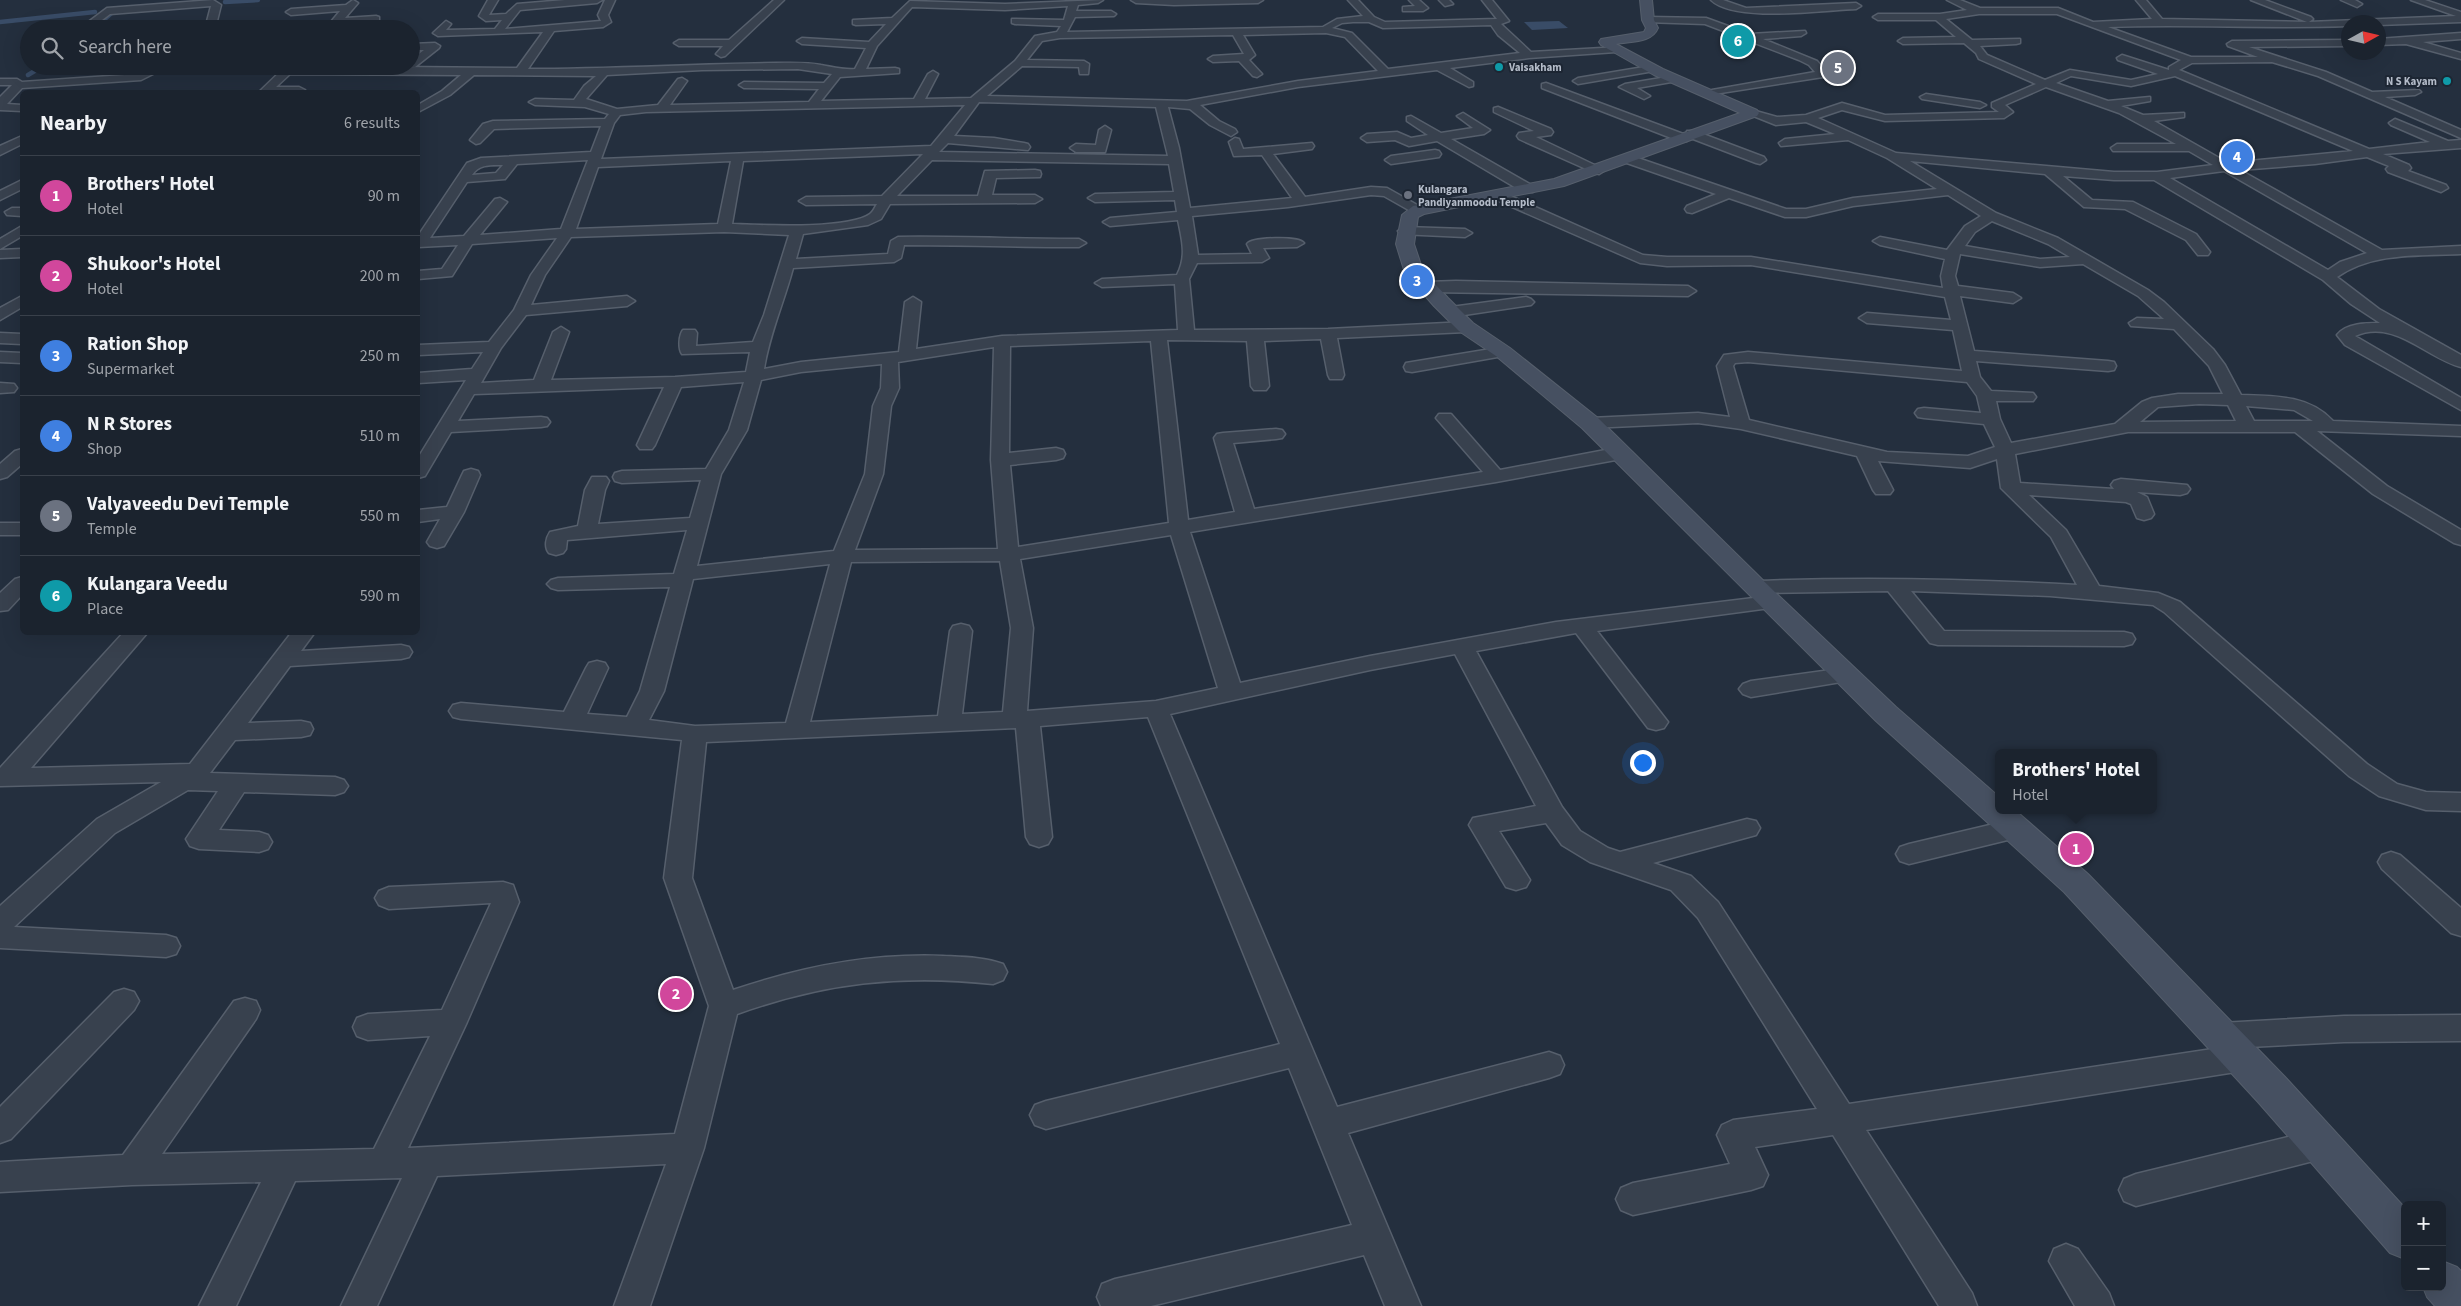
<!DOCTYPE html>
<meta charset="utf-8">
<style>
body{margin:0;font-family:"Source Sans 3",sans-serif;background:#282f3a;color:#f1f3f6}
.controls{position:absolute;right:15px;bottom:15px;display:grid;overflow:hidden;border-radius:8px;box-shadow:0 5px 20px #0002}
.controls button{width:45px;height:45px;display:grid;place-items:center;padding:0;border:0;border-bottom:1px solid #39404a;background:#1b232e;color:#f1f3f6;font:25px sans-serif}
.compass{position:absolute;left:2341px;top:15px;width:45px;height:45px;border-radius:50%;background:#1b232e;box-shadow:0 5px 20px #0002;rotate:82deg}
.you{position:absolute;left:1642px;top:762px;width:18px;height:18px;margin:-12px;border:4px solid #fff;border-radius:50%;background:#1a73e8;box-shadow:0 0 0 8px #1a73e833}
.badge{display:grid;place-items:center;width:32px;height:32px;border-radius:50%;background:#8ab4f8;color:#fff;font-size:16px;font-weight:700}
.pin{position:absolute;translate:-50% -50%;border:2px solid #fff;box-shadow:0 1px 5px #0006}
.popup{position:absolute;left:1995px;top:749px;width:162px;height:65px;box-sizing:border-box;display:grid;place-content:center;border-radius:8px;background:#1b232e;filter:drop-shadow(0 1px 4px #0005);font-size:16px;white-space:nowrap;color:#a0a4aa}
.popup b{font-size:19px;color:#f1f3f6}
.popup::after{content:'';position:absolute;left:50%;top:100%;margin-left:-10px;border:10px solid transparent;border-top-color:#1b232e}
.list{margin:0;padding:0;list-style:none}
h2{display:flex;justify-content:space-between;align-items:center;height:65px;margin:0;padding:0 20px;font-size:21px}
h2 small{font-size:16px;font-weight:400;color:#a0a4aa}
.list li{display:grid;grid-template-columns:32px 1fr auto;gap:15px;align-items:center;box-sizing:border-box;height:80px;padding:0 20px;border-top:1px solid #39404a}
.list b{display:block;font-size:19px;white-space:nowrap}
.list p{margin:0;font-size:16px;white-space:nowrap;color:#a0a4aa}
.list em{font-size:16px;font-style:normal;color:#a0a4aa}
.icon{flex:none;width:28px;height:28px;fill:none;stroke:currentColor;stroke-width:2;stroke-linecap:round;stroke-linejoin:round}
.map{position:relative;flex:none;width:2461px;height:1306px;overflow:hidden}
.search{position:absolute;background:#1b232e;box-shadow:0 5px 20px #0002;left:20px;top:20px;width:400px;height:55px;display:flex;align-items:center;gap:12px;box-sizing:border-box;padding:0 18px;border-radius:28px;color:#a0a4aa;font-size:19px}
.panel{position:absolute;background:#1b232e;box-shadow:0 5px 20px #0002;left:20px;top:90px;width:400px;height:545px;border-radius:8px}
.map>svg:first-child{display:block}
.water{fill:#394c67}
.lines{fill:none;stroke-linecap:round;stroke-linejoin:round}
.stream{stroke:#394c67;stroke-width:4.5}
.street-casing{stroke:#565f6c;stroke-width:3}
.secondary-casing{stroke:#565f6c;stroke-width:2}
.street{fill:#38414e;fill-rule:evenodd}
.secondary{fill:#465061;fill-rule:evenodd}
.culture-dot{fill:#0f9aa8;stroke:#1d2633;stroke-width:2}
.worship-dot{fill:#6b7280;stroke:#1d2633;stroke-width:2}
.labels{text-anchor:middle;dominant-baseline:central;stroke-width:4;stroke-linejoin:round;paint-order:stroke}
.far-poi-label{font-size:11px;font-weight:bold;fill:#b4bcc9;stroke:#1d2633;text-anchor:start}
</style>
<div class="map">
<svg width="2461" height="1306" viewBox="0 0 2461 1306">
<rect width="100%" height="100%" fill="#242f3e"/>
<!-- water -->
<path class="water" d="M1559 21 1568 28 1532 30 1524 22Z"/>
<g class="lines">
<!-- stream -->
<path class="stream" d="M225 2 258 0
M0 22 95 12
M93 29 114 11
M28 75 43 66"/>
<defs>
<path id="street" d="M213 0 221 5 215 29H205L211 6 110 14 90 29H79L107 8Z
M353 0 358 3 345 18 376 16 379 17V21L340 24 336 29H325L340 11 291 15 286 12 291 9 346 5Z
M488 0H498L489 15 506 14 517 4 565 0H602L597 3 520 10 505 29 601 21 598 15 605 0H615L608 15 611 22 603 27 554 31 528 69C611 69 693 64 776 63 791 63 806 62 821 65 833 67 843 70 855 69L866 48 802 44 797 41 802 38 869 42 886 24 856 25 853 24V20L892 18 910 1 1005 4 1103 0 1098 3 1078 5 1076 11H1111L1116 14 1114 16 1075 17 1067 32 1323 27 1337 19 1363 16 1348 0H1358L1374 17 1385 22 1497 19 1482 0H1492L1509 21 1501 24 1531 52 1620 47 1621 49 1616 52 1529 58 1450 68 1473 82V86L1469 87 1437 70 1298 87 1200 105 1219 121 1235 129 1237 132 1231 136 1210 125 1190 109 1168 107 1179 148 1190 208 1292 198 1262 155 1234 156 1229 142 1235 138 1239 139 1243 149 1312 143 1314 146 1312 149 1273 154 1305 197 1371 187 1387 188 1426 210 1424 213H1414L1384 196 1371 195 1288 207 1192 216 1198 255 1252 254 1247 244C1252 237 1299 236 1304 243L1297 247 1263 248 1269 258 1262 262 1197 263 1189 279 1194 330 1328 329 1466 322 1474 327 1466 332 1337 338 1344 375 1342 379H1330L1328 375 1321 339 1264 341 1269 386 1266 390H1254L1251 386 1247 341 1167 340 1188 520 1235 512 1214 438 1217 434 1223 433 1276 429 1282 430 1285 434 1282 438 1276 439 1233 443 1254 509 1483 472 1436 418 1439 414H1451L1500 470 1621 447 1628 449 1630 453 1628 457 1621 459 1496 482 1190 532 1240 683 1370 656 1556 622 1770 596 1778 597 1781 602 1778 607 1770 608 1597 631 1668 722 1664 728 1656 730 1648 728 1576 633 1476 651 1562 807 1580 831 1608 848 1620 852 1747 819 1756 821 1760 828 1756 835 1653 863 1691 876 1718 902 1849 1104 2219 1048 2210 1045 2206 1036 2210 1027 2221 1023 2344 1016 2461 1015V1041L2344 1042 2249 1047 2253 1049 2257 1058 2253 1067 2242 1071 1866 1130 1972 1293 1977 1306H1939L1833 1135 1755 1147 1768 1175 1763 1186 1751 1190 1633 1215 1621 1210 1616 1199 1621 1188 1633 1183 1730 1164 1717 1135 1722 1125 1733 1120 1817 1109 1698 918 1671 890 1590 862 1562 845 1546 823 1499 831 1530 880 1526 887 1516 890 1506 887 1469 825 1473 818 1536 806 1455 654 1370 670 1170 714 1337 1107 1549 1052 1560 1056 1564 1065 1560 1074 1549 1078 1348 1133 1421 1306H1385L1364 1255 1151 1306H1101L1097 1297 1102 1284 1115 1279 1352 1225 1289 1068 1046 1129 1035 1125 1030 1115 1035 1105 1046 1101 1280 1044 1148 717 1040 726 1052 837 1048 844 1039 847 1030 844 1026 837 1016 728 706 742 692 878 733 990C801 967 870 953 943 956 963 957 984 957 1003 964L1007 972 1003 980 993 984C901 974 824 983 737 1014L704 1148 650 1306H614L666 1164 437 1176 377 1306H341L402 1178 295 1181 236 1306H199L261 1182 132 1185 0 1192V1162L123 1155 234 1001 245 998 256 1001 260 1010 256 1019 162 1154 374 1149 430 1036 368 1040 357 1036 353 1027 357 1018 368 1014 442 1010 491 903 389 909 379 905 375 898 379 891 389 887 503 882 513 885 519 902 467 1022 408 1148 675 1134 709 1006 664 878 682 740 461 719 453 717 449 711 453 705 461 703 564 712 586 668 589 663 597 661 605 663 608 668 587 714 627 717 640 691 670 587 558 590 551 588 547 584 551 580 558 578 674 574 687 530 567 540 566 549 563 553 556 555 549 553C544 547 546 538 550 532L578 526 585 490 592 477H606L609 481 605 490 598 524 690 518 701 480 622 483 615 481 613 477 615 473 622 471 706 469 729 430 744 382 681 387 655 445 652 449H640L637 445 664 387 474 394 458 421 541 417 547 418 550 422 547 426 541 427 451 432 425 476 418 478V458L466 380 418 383V373L472 369 483 352 418 355V345L489 342 514 310 531 275 557 238 472 244 452 276 418 279V271L442 269 458 245 418 247V236L467 163 481 158 591 152 601 126 494 129 480 143 476 144 470 140 483 124 493 121 605 119 609 114 585 107 535 105 529 102 535 99 574 100 584 86 596 76 474 75 450 95 418 112V105L442 91 461 75 290 74 276 87H299L305 90 303 92H259L286 66 517 68 543 32 438 36 433 33 446 21 451 24 446 30 495 29 502 20 486 21 479 16ZM1068 6 1064 20 1012 19V23L1015 24 1061 26 1057 32 1035 36 1015 61 971 98 925 99 938 74 933 71 928 74 914 99 821 101 840 77 899 73V69L895 68 866 69 877 46 912 7 1005 10ZM1353 22H1369L1383 28 1491 25 1498 35 1520 53 1388 69 1352 33 1332 28 1342 23ZM1326 33 1345 37 1378 71 1298 81 1187 101 987 96 1022 66 1079 67 1080 74H1088L1089 64 1084 61 1027 60 1042 41 1060 38 1233 35 1244 54 1213 56 1208 59 1213 62 1239 61 1253 76 1257 77 1262 74 1249 60 1255 55 1243 35ZM798 69 832 74 824 83 744 82 739 85 744 88 819 89 809 102 670 105 687 81 682 78 678 79 658 105 617 109 586 99 607 75 702 70ZM979 102 1156 107 1168 156 939 152 948 143 1028 150 1030 147 1028 144 1024 143 994 138 954 136ZM965 105 931 146 601 159 614 123 620 115 646 112ZM923 154 882 196 806 197 799 201 806 205 877 204C875 207 873 212 870 214 847 230 761 225 732 224L743 161ZM588 160 561 229 480 235 507 202 500 198 495 199 464 236 430 238 467 182 505 179 517 164ZM932 160 1169 164 1174 192 1095 194 1088 198 1095 202 1175 200 1177 212 1110 218 1103 222 1110 226 1178 220C1182 240 1187 256 1177 275L1102 279 1095 283 1102 287 1175 284 1178 330 1002 336 916 349 921 302 913 297 905 302 899 352 801 362 764 369C769 335 784 302 793 268L894 262 901 258 904 245C963 245 1020 247 1079 247L1086 243 1079 239C1018 239 959 236 898 237L891 241 888 254 796 259 803 234 868 225 881 219 890 204 1035 203 1042 199 1035 195H992L996 178 1040 177 1041 174 1040 171 1035 170 985 171 978 196H897ZM731 161 718 224 576 229 598 167ZM503 165 496 173 472 175C479 164 491 165 503 165ZM724 232 789 235 764 315 753 342 696 346 697 333 695 330H683C679 335 678 349 682 354L750 352 746 372 675 377 551 380 569 332 561 327 553 332 534 380 481 383 501 348 526 315 627 306 635 301 627 296 531 305 545 275 571 237ZM1151 341 1169 523 1018 547 1010 465 1056 460 1063 458 1065 454 1063 450 1056 448 1009 453 1010 346ZM994 347 991 460 998 549 855 550 883 474 891 406 899 388 898 362ZM882 364 881 388 873 406 865 474 834 551 697 566 721 474 747 430 761 380 801 372ZM1171 535 1218 688 1156 701 1027 711 1033 628 1020 559ZM1000 561 1011 628 1003 712 962 714 972 631 969 626 961 624 953 626 950 631 938 716 810 722 851 562ZM830 564 786 723 695 726 649 720 664 691 693 579Z
M774 0H784L725 56 721 57 716 54 723 46H679L674 43 679 40H729Z
M1131 0H1263L1258 3 1174 5 1136 3Z
M1409 0H1419L1428 8 1423 11H1403V7L1415 6Z
M1439 0H1449L1453 4 1445 6Z
M1711 0H1723L1746 8 1856 3 1861 6 1856 9C1823 10 1735 23 1711 0Z
M1947 0H1960L1980 8H2058L2093 22 2152 19 2136 0H2146L2162 19 2307 22 2251 0H2265L2311 17 2313 19 2309 22 2456 16 2411 0H2425L2461 12V22L2378 25V22H2348V26C2268 29 2188 24 2108 27L2191 57H2258L2228 46 2227 44 2232 41 2348 40V46L2249 47 2326 72 2372 92 2419 90 2421 92 2415 95 2385 97 2461 130V138L2318 76 2272 62 2192 63 2179 70 2369 149 2430 142 2391 125 2389 123 2395 119 2448 141 2461 140V148L2383 154 2409 165 2411 168 2408 171 2446 185 2448 188 2441 192 2388 172 2386 169 2389 166 2367 157 2315 164 2240 170 2382 250 2461 246V254C2419 256 2373 252 2337 277L2379 309 2461 355V367C2426 358 2394 318 2355 336L2461 398V410L2345 345 2337 335C2346 323 2367 323 2380 323L2351 304 2323 280 2154 180H2114L2063 176 2092 200 2133 202 2196 234 2210 252 2208 255H2198L2186 240 2125 209 2084 207 2045 174 1910 161 1996 213 2058 238 2148 290 2164 302 2213 349 2225 365 2241 395C2274 396 2309 395 2333 421L2461 426V436L2317 431 2387 486 2461 530V545L2454 543 2373 494 2295 432H2128L2015 454 2020 483 2114 489 2111 485 2114 481 2121 479 2187 485 2190 489 2187 493 2180 495 2137 492 2147 497 2154 514 2151 518 2144 520 2137 518 2131 504 2126 502 2029 495 2066 530 2099 586 2158 593 2180 602 2367 764 2397 784 2426 792 2461 793V811L2426 810 2379 796 2349 776 2164 612 2153 605 2050 596 1911 591 1944 631 2124 632 2132 634 2135 639 2132 644 2124 646 1938 645 1930 643 1888 591 1755 593 1748 591 1744 587 1748 583 1755 581C1863 577 1970 579 2077 585L2051 537 2001 488 1997 459 1970 468 1878 461 1893 490 1890 494H1876L1873 490 1857 456 1741 429 1698 423 1590 428 1584 427 1581 423 1584 419 1590 418 1698 413 1730 417 1717 366 1724 355 1748 352 1962 371 1953 330 1867 323 1859 318 1867 313 1951 320 1945 297 1751 265 1667 266 1640 263 1494 199 1492 196 1499 192 1504 193 1643 255 1667 257H1751L1943 288 1941 276 1945 259 1880 245 1873 241 1880 237 1947 250 1965 226 1981 216 1948 195 1853 206 1806 217H1785L1729 198 1692 213 1687 212 1685 209 1687 206 1716 194 1624 162 1622 159 1624 156H1632L1786 209H1806L1853 198 1937 189 1887 158 1848 140 1781 146 1779 143 1785 139 1835 134 1806 122 1776 125 1746 113 1752 110 1777 117 1806 115 1842 103 1885 115 1999 112 1992 107V103L2036 84 1979 59 1976 53 1964 43 1903 44 1898 41 1903 38 1956 37 1936 20H1878L1873 17 1878 14H1940L1967 10ZM1979 14H2057L2181 60 2169 67V70L2122 55 2117 58 2118 60 2158 74 2131 80 2070 70 2045 80 1987 55 1980 46 2016 44 2020 43V39L1972 40 1946 19ZM2071 76 2131 86 2175 76 2353 151 2228 163 2154 121 2184 117V113L2143 115 2121 106 2150 101V97L2108 101 2056 83ZM2046 87 2119 113 2176 144H2117L2111 148 2113 151H2189L2213 165 2157 172H2114L1896 153 1818 118 1842 110 1885 121 2004 118 2013 112 2005 105ZM2224 171 2367 253 2340 262 2328 270 2170 178ZM1992 221 2048 244 2070 257 2040 259 1965 246 1975 232ZM1960 254 2040 267 2083 264 2138 296 2164 319 2137 318 2129 323 2131 326 2174 329 2209 366 2223 394H2178L2152 398 2142 402 2115 424 2011 443 2000 419 1996 401H2033L2036 397 2033 393 1991 391 1980 377 1976 361 2108 371 2114 370 2116 366 2114 362 2108 361 1974 351 1960 296 2013 303 2021 298 2013 293 1958 286 1955 276ZM1748 362 1967 382 1977 396 1981 413 1924 408 1918 409 1915 413 1918 417 1924 418 1984 424 1995 447 1968 456 1887 452 1749 420 1733 366 1735 363ZM2199 404 2228 405 2236 421 2140 422 2158 407ZM2246 406 2294 410 2313 421H2254Z
M2341 0H2355L2362 4 2357 7Z
M1648 17 1706 18 1750 34 1805 31 1806 33 1801 36 1763 39 1817 61 1828 74 1823 77 1708 95 1706 93 1712 90 1815 72 1809 65 1799 60 1705 24 1645 22V18Z
M164 24 167 25 168 29H134L139 26Z
M2461 33V39L2423 42 2461 53V59L2406 44 2378 45V39Z
M435 43 440 46 439 48 415 67H407L411 66V60L424 50H411V44Z
M155 66H169L141 80 22 88 7 104 22 105V111L0 110V97L12 85H0V79H17L22 82 139 74Z
M1650 66 1654 67V71L1578 84 1573 81 1578 78Z
M1673 76 1678 79 1677 81 1637 88 1650 96 1644 99 1619 87 1625 84Z
M1546 83 1686 135 1687 131H1695L1764 157 1766 160 1760 164 1756 163 1688 137 1687 141H1679L1542 88V84Z
M1926 94 1980 102 1986 105 1980 108 1922 99 1920 97Z
M1498 107 1551 129 1553 132 1551 135 1536 137 1605 170 1599 174 1595 173 1519 139 1517 136 1519 133 1534 131 1494 112V108Z
M1463 113 1490 130 1484 134 1451 139 1533 186 1535 189 1533 192H1523L1437 141 1409 146 1395 140 1367 142 1361 138 1367 134 1397 132 1411 138 1428 135 1407 121V117L1411 116 1441 133 1473 128 1457 116Z
M1105 126 1111 130 1105 152H1076L1070 148 1076 144 1096 145 1099 130Z
M22 136V144L0 155V146Z
M1435 150 1439 151 1441 154 1439 157 1391 164 1385 160 1391 156Z
M22 180V189L0 200V191Z
M12 208H22V216L7 215 5 212Z
M22 226V236L0 249V239Z
M1405 227 1465 229 1472 233 1465 237 1400 234 1398 231Z
M22 249V257L0 258V250Z
M1456 281 1688 286 1696 291 1688 296 1427 292 1419 287 1427 282Z
M22 296V307L0 320V308Z
M1526 297 1531 299 1534 302 1531 305 1451 317 1443 312 1451 307Z
M0 333 22 334V344L0 343Z
M1503 347 1509 349 1511 352 1509 355 1412 372 1406 371 1404 367 1406 363 1412 362Z
M0 352 22 353V363L0 362Z
M0 383 14 384 17 388 14 392 0 393Z
M22 449V464L7 477 0 479V464L15 451Z
M471 469 478 471 480 475 464 512 444 546 437 548 430 546 427 542 440 519 418 522V510L447 507 462 475 464 471Z
M0 523H22V535H0Z
M22 577V595L8 610 0 611V593L15 579Z
M124 632H148L31 768 190 764 292 632H315L301 651 401 645 409 647 412 652 409 657 401 659 290 666 248 723 301 721 310 723 313 729 310 735 301 737 235 740 210 773 335 777 344 780 348 786 344 792 335 795 244 792 219 830 259 832 268 835 272 842 268 849 259 852 199 849 190 846 186 839 218 791 188 790 115 833 14 927 166 935 176 938 180 946 176 954 166 957 0 948V906L97 819 161 782 0 786V768Z
M1845 668 1853 670 1856 675 1853 680 1751 697 1743 694 1739 689 1743 684 1751 681Z
M2015 819 2024 822 2028 829 2024 836 1909 864 1900 861 1896 854 1900 847 1909 844Z
M2391 852 2400 855 2461 908V936L2451 933 2382 869 2378 862 2382 855Z
M124 989 134 992 139 1001 134 1010 11 1139 0 1143V1107L114 992Z
M2321 1129 2332 1134 2337 1144 2332 1154 2321 1159 2136 1206 2124 1201 2119 1190 2124 1179 2136 1174Z
M2066 1244 2078 1249 2109 1293 2114 1306H2075L2049 1261 2054 1249Z"/>
<path id="secondary" d="M1640 0H1652L1654 20 1658 28C1652 43 1632 41 1616 44L1663 69 1757 110 1759 113 1757 116 1564 186 1424 214 1418 217 1414 244 1423 271 1448 298 1473 323 1510 348 1598 418 1779 596 1896 707 1998 796V810H2015L2088 874 2286 1078 2405 1208V1259L2390 1253 2258 1102 2064 892 1876 721 1582 428 1496 356 1459 331 1434 306 1405 273 1396 244 1402 215 1413 206 1554 179 1740 113 1654 75 1601 45 1599 42 1601 39 1644 32 1646 28 1642 20Z
M2442 1261 2457 1267 2461 1271V1306H2435L2427 1297 2423 1287H2442Z"/>
</defs>
<!-- street casing -->
<use href="#street" class="street-casing"/>
<!-- secondary casing -->
<use href="#secondary" class="secondary-casing"/>
<!-- street -->
<use href="#street" class="street"/>
<!-- secondary -->
<use href="#secondary" class="secondary"/>
</g>
<!-- markers -->
<g class="culture-dot">
<circle cx="1499" cy="67" r="5"/>
<circle cx="2447" cy="81" r="5"/>
</g>
<circle class="worship-dot" cx="1408" cy="195" r="5"/>
<g class="labels">
<!-- far-poi labels -->
<g class="far-poi-label">
<text x="1509" y="67">Vaisakham</text>
<text x="2437" y="81" text-anchor="end">N S Kayam</text>
<text x="1418" y="189">Kulangara<tspan x="1418" dy="13">Pandiyanmoodu Temple</tspan></text>
</g>
</g>
</svg>
<div class="controls">
<button>+</button>
<button>−</button>
</div>
<svg class="compass" viewBox="-18 -18 36 36"><path d="M0-13l5 13h-10z" fill="#e53935"/><path d="M0 13l5-13h-10z" fill="#a0a4aa"/></svg>
<div class="you"></div>
<div class="pin badge" style="left:2076px;top:849px;background:#d1479c">1</div>
<div class="popup"><b>Brothers' Hotel</b>Hotel</div>
<div class="pin badge" style="left:676px;top:994px;background:#d1479c">2</div>
<div class="pin badge" style="left:1417px;top:281px;background:#3f7fe0">3</div>
<div class="pin badge" style="left:2237px;top:157px;background:#3f7fe0">4</div>
<div class="pin badge" style="left:1838px;top:68px;background:#6b7280">5</div>
<div class="pin badge" style="left:1738px;top:41px;background:#0f9aa8">6</div>
<div class="search"><svg class="icon" aria-label="search" viewBox="0 0 24 24"><circle cx="10" cy="10" r="6"/><path d="M15 15l6 6"/></svg>Search here</div>
<section class="panel">
<h2>Nearby<small>6 results</small></h2>
<ul class="list">
<li><span class="badge" style="background:#d1479c">1</span><div><b>Brothers' Hotel</b><p>Hotel</p></div><em>90 m</em></li>
<li><span class="badge" style="background:#d1479c">2</span><div><b>Shukoor's Hotel</b><p>Hotel</p></div><em>200 m</em></li>
<li><span class="badge" style="background:#3f7fe0">3</span><div><b>Ration Shop</b><p>Supermarket</p></div><em>250 m</em></li>
<li><span class="badge" style="background:#3f7fe0">4</span><div><b>N R Stores</b><p>Shop</p></div><em>510 m</em></li>
<li><span class="badge" style="background:#6b7280">5</span><div><b>Valyaveedu Devi Temple</b><p>Temple</p></div><em>550 m</em></li>
<li><span class="badge" style="background:#0f9aa8">6</span><div><b>Kulangara Veedu</b><p>Place</p></div><em>590 m</em></li>
</ul>
</section>
</div>
